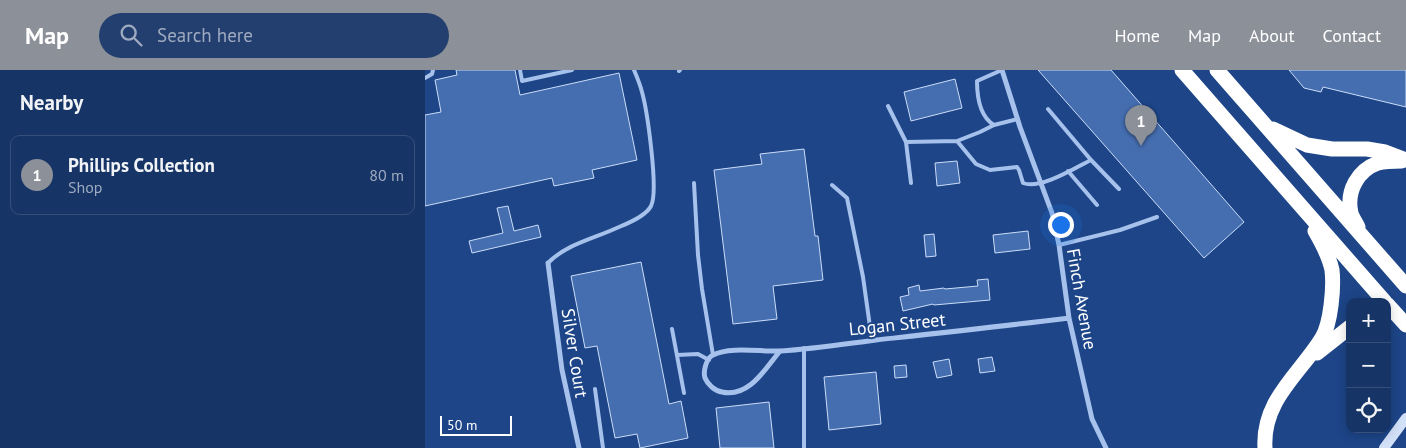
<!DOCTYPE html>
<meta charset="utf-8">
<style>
body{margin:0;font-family:"PT Sans",sans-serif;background:#233f6f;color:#f1f3f6}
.controls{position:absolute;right:15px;bottom:15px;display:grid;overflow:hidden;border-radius:10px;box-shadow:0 2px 12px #0003}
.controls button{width:45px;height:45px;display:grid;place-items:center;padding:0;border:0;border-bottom:1px solid #354f7a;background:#163466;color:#f1f3f6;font:25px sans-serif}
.scale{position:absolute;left:15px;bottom:12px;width:72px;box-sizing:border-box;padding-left:5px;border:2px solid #fff;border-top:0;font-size:14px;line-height:18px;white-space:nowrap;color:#fff;-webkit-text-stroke:4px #1d4588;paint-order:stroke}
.you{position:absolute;left:635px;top:154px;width:18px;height:18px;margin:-12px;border:4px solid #fff;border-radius:50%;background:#1a73e8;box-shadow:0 0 0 8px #1a73e833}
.badge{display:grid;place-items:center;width:32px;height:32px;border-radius:50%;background:#8c9099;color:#fff;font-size:16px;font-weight:700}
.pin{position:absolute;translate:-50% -41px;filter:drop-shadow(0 1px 2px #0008)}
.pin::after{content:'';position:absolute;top:26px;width:18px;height:15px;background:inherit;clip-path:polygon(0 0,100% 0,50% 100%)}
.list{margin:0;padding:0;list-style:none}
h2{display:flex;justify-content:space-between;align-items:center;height:65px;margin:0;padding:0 20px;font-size:21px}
h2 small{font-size:16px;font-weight:400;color:#9eaabf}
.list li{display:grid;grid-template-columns:32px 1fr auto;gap:15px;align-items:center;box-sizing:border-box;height:80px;margin:0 10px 10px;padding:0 10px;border:1px solid #354f7a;border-radius:10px}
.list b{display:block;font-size:19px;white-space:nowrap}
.list p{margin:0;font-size:16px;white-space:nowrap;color:#9eaabf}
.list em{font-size:16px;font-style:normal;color:#9eaabf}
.icon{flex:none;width:28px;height:28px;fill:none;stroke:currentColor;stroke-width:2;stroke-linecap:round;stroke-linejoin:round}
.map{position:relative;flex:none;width:981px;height:378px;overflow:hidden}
header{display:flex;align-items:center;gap:30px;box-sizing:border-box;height:70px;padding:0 25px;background:#8c9099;color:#fff}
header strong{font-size:24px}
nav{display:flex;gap:28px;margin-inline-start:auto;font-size:18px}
.search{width:350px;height:45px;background:#233f6f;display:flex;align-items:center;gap:12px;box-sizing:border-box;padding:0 18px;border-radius:28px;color:#9eaabf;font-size:19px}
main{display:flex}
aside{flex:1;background:#163466}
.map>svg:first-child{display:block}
.building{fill:#456eb1;stroke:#cbddf8}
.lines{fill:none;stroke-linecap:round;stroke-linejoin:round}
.lane{stroke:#a6c1eb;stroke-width:4}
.street{stroke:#a6c1eb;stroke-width:5}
.secondary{stroke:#d2e0f8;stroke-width:10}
.highway{stroke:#fff;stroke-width:15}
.labels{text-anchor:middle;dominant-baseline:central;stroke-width:4;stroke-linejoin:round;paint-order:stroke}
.street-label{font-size:18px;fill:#fff;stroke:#1d4588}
</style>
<header>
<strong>Map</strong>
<div class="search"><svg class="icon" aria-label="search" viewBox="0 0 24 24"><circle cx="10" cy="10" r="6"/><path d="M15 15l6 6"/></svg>Search here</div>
<nav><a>Home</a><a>Map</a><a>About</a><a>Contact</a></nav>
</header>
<main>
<aside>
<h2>Nearby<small></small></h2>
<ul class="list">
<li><span class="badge">1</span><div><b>Phillips Collection</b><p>Shop</p></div><em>80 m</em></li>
</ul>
</aside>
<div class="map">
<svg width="981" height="378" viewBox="0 0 981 378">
<rect width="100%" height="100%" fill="#1d4588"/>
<!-- building -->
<path class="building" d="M31 0H90L95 25 194 3 212 90 167 100 169 108 129 116 127 108 0 136V45L16 42 10 10 32 5Z
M613 0H686L819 152 779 188Z
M864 0H981V37L898 17 896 22 879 18Z
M530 9 537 38 486 51 479 22Z
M379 79 390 166H393L398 210 348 216 352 249 308 254 289 100 337 94 335 84Z
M532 91 535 113 512 116 510 93Z
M83 136 89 161 113 155 116 167 47 183 44 171 78 163 72 138Z
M603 161 605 179 570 183 568 165Z
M509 164 511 186 501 187 499 165Z
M216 192 244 334 256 331 263 368 215 378 212 364 190 368 172 276 160 278 146 206Z
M563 209 565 230 509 235 508 234 478 241 475 227 484 225 483 218 494 215 495 221 519 218 520 219 553 216 552 210Z
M567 287 570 301 555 303 553 289Z
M524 289 527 305 512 308 508 292Z
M481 295 482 307 470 308 469 296Z
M451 302 456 354 404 360 399 307Z
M344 332 349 378H295L291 338Z"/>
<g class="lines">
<!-- lane -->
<path class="lane" d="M95 0 97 11 147 0
M577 0 552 11C552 26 554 46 569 55L593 49
M254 1 255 0
M0 8 7 4 8 0
M463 36 481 72
M532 71 551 94 565 100 592 97 594 100 598 113C615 120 650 98 666 90L623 39
M666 90 694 119
M643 101 672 135
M269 113 273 185 277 219 288 285
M486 113 481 72 532 71 555 62 569 55
M407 115 422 128 438 207 447 271
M634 175 695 160 732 147
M123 193C141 174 171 168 194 157 204 153 221 146 226 136 234 121 222 40 217 22 215 14 212 7 209 0
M247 259 259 323
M252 285 273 284 284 290
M170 319 178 378
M379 378V278"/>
<!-- street -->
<path class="street" d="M577 0 595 57 627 143 634 175 644 248 667 349 681 378
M123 193 137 300 154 378
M355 281C340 299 324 328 297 322 290 321 283 315 280 308 278 302 281 288 288 285 305 276 337 282 356 281 388 279 420 274 451 270 515 263 580 256 644 248"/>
<!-- secondary -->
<path class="secondary" d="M959 378 981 348"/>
<!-- highway -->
<path class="highway" d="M757 0 960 232
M792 0 981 216
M848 59 882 75 907 79H942L960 82 981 90
M933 157C931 153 927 147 926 143 921 121 933 100 953 93 960 91 969 91 977 91
M962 234 981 255
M892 283 925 257
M840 378C837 330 875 304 897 268 906 253 909 217 907 200 904 186 897 173 890 161"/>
</g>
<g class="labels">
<!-- street labels -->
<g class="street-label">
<text transform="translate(657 229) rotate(80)">Finch Avenue</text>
<text transform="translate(472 254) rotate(-6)">Logan Street</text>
<text transform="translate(150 283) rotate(81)">Silver Court</text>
</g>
</g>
</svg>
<div class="controls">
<button>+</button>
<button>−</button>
<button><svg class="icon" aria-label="locate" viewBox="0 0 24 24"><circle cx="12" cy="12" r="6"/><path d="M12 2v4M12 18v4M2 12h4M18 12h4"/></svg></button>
</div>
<div class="scale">50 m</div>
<div class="you"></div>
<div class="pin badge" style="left:716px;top:76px">1</div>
</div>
</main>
